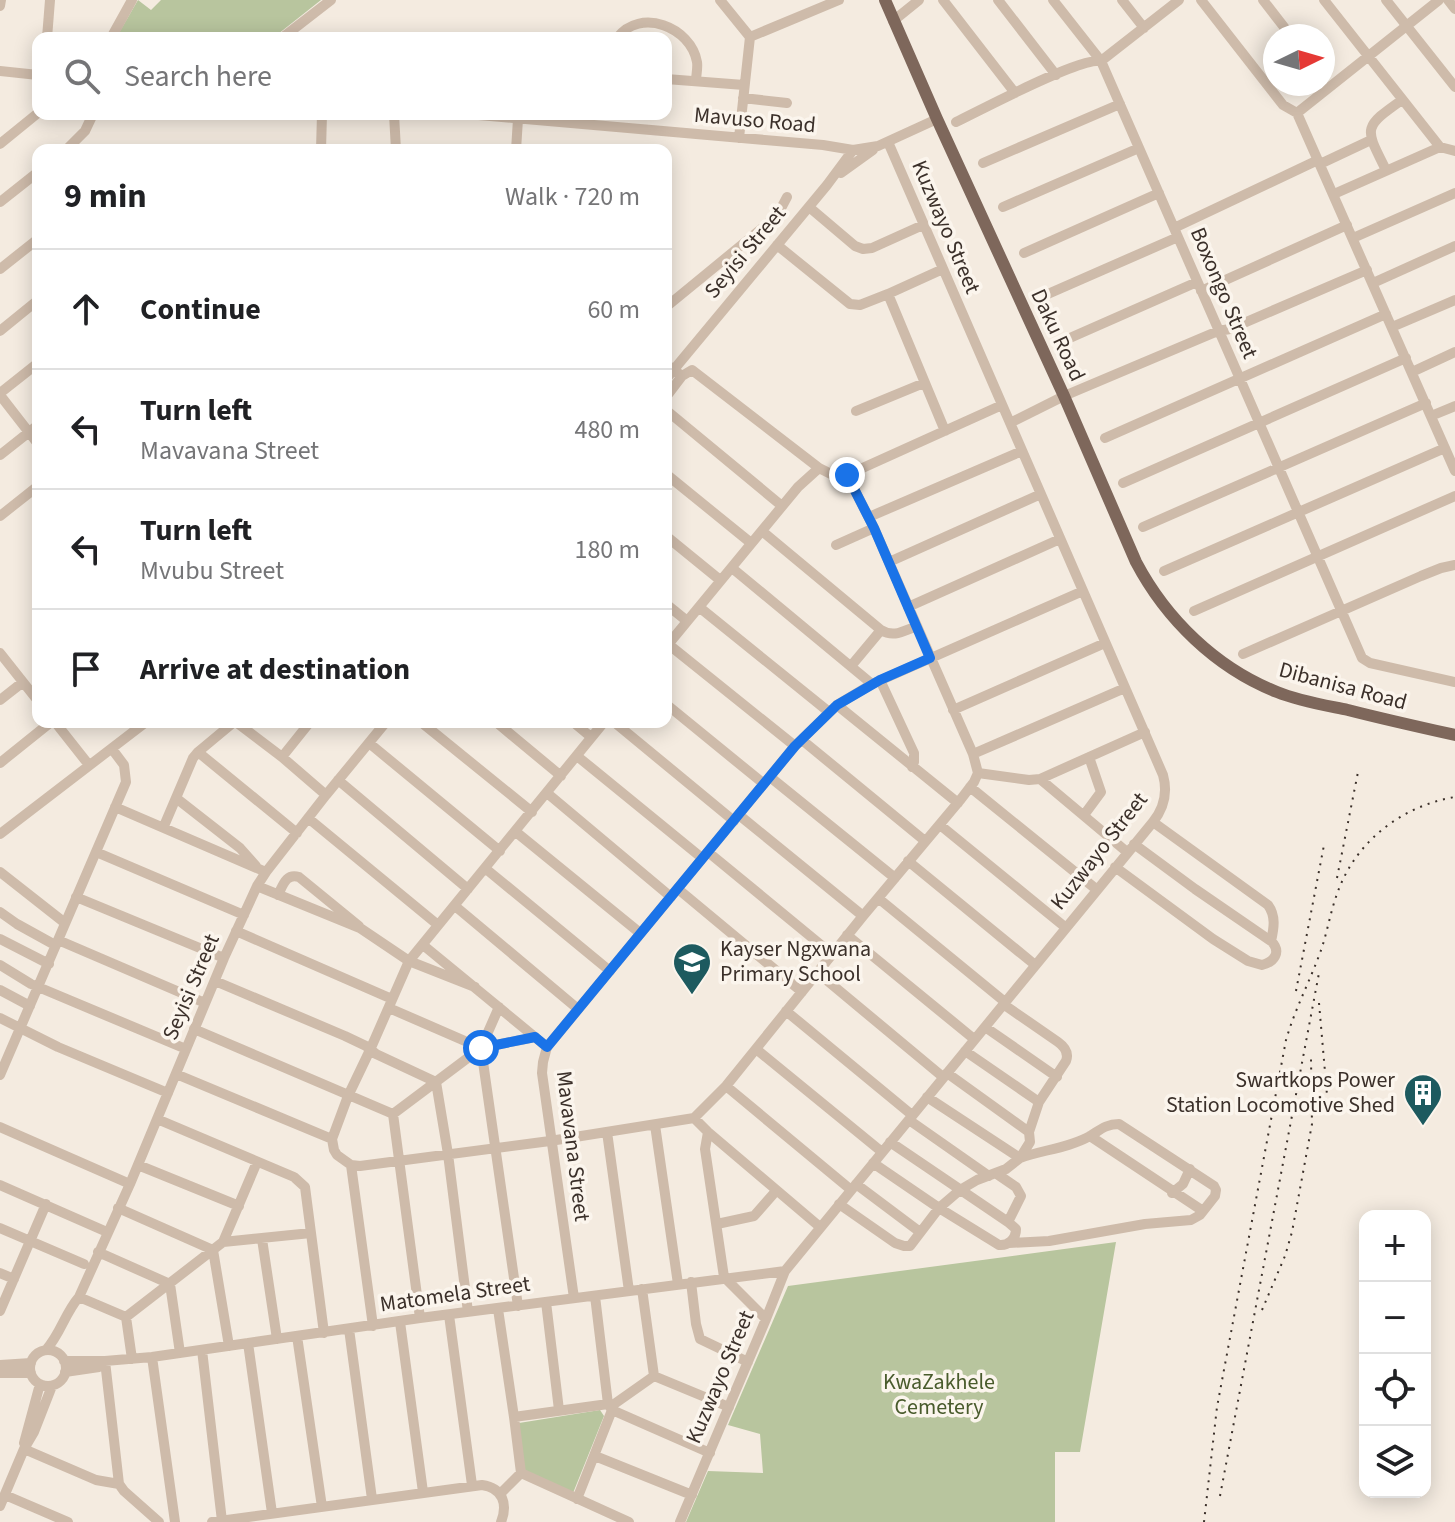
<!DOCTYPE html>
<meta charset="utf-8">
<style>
body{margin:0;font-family:"Source Sans 3",sans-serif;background:#f6f6f6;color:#202124}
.controls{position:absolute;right:24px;bottom:24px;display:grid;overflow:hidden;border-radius:16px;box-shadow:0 4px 20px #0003}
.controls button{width:72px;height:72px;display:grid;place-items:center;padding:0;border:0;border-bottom:2px solid #e0e0e0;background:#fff;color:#202124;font:40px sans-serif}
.compass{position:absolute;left:1263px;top:24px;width:72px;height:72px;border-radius:50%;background:#fff;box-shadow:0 4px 20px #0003;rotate:85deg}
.stop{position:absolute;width:24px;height:24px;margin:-18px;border:6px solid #1a73e8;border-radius:50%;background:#fff}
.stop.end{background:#1a73e8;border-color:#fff;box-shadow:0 2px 8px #0008}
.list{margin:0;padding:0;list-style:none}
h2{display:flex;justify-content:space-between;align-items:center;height:104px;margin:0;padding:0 32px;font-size:34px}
h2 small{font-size:26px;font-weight:400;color:#757577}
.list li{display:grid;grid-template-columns:52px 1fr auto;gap:24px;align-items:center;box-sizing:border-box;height:120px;padding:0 32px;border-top:2px solid #e0e0e0}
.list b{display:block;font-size:30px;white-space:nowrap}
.list p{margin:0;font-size:26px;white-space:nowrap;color:#757577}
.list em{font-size:26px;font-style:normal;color:#757577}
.icon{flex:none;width:44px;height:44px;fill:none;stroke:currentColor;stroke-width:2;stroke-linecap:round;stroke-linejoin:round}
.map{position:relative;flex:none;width:1455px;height:1522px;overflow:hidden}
.search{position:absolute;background:#fff;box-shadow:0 4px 20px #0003;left:32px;top:32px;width:640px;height:88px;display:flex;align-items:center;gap:20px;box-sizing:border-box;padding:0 28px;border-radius:16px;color:#757577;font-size:30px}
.panel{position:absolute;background:#fff;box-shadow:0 4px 20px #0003;left:32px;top:144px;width:640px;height:584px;border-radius:16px}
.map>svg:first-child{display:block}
.green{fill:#b8c59e}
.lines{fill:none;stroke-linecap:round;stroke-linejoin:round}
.minor{stroke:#cebbaa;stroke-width:10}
.major{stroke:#7e675b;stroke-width:12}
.rail{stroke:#3b302a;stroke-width:2;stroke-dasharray:2 6;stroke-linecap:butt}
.route{stroke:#1a73e8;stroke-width:10}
.labels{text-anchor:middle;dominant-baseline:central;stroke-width:7;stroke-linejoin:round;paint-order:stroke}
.street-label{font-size:22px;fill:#3b302a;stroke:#fbf5ed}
.poi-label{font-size:22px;fill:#3b302a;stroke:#fbf5ed;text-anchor:start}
.park-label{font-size:22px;fill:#495b2c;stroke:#fbf5ed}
</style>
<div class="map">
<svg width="1455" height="1522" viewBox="0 0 1455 1522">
<rect width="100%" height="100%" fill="#f4ebe0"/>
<!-- green -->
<path class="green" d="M138 0 151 10 161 0H321L273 38H116Z
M1116 1242 1080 1452H1055V1522H686L708 1471 763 1473 760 1434 728 1425 788 1286Z
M600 1410 604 1416 573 1493 524 1470 519 1423Z"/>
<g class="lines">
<!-- minor -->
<path class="minor" d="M720 0 750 37 839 0
M943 0 1015 93
M998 0 1056 75
M1053 0 1101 61 1362 658 1370 663 1455 682
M1122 0 1144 28
M1201 0 1283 105 1297 113
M1263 0 1291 36
M1324 0 1440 147 1455 151
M1386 0 1455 87
M1448 0 1455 9
M0 6 1 0
M893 21 919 0
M47 38 50 0
M111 38 132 0
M282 38 331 0
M617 38C640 7 691 27 697 62 698 68 696 75 696 81
M0 71 38 75
M666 79 744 85
M743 98 787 103
M1297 113 1455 471
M1297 113 1439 0
M394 114 396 150
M467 114 823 145 853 150 878 146 937 119
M956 122C981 110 1080 57 1101 61L1179 0
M739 138 750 37
M0 144 38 113
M66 150 85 131 93 114
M321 150 322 114
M516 150 518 119
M983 163 1120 104
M1320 164 1371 140
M1386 170C1365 128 1362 128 1402 100
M841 173 873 150
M1334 194 1440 147
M0 202 38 172
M809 207 855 246 863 249 872 248 923 225
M1003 207 1139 148
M1174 228 1318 160
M1353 238 1455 193
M777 245 850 304 860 305 888 294
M1024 253 1159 193
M0 269 38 239
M943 269 888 294 945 431
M1373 283 1455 246
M1201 291 1347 225
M1041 297 1178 237
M666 307 777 216 787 197
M1392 327 1455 300
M0 331 38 300
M1063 341 1197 282
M666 364 682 376 692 370 819 468 835 476 847 475 874 528 973 754 978 773
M1412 372 1455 352
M666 379 827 185 853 150
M0 393 38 363
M0 395 38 444
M666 397 682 376
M666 410 782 506
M856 411 924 383
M1431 416 1455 406
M1010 423 1064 396 1218 331 1230 329 1367 270
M1105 438 1386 314
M0 455 38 425
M666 474 751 543
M847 475 1002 405
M1123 483 1406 358
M0 516 38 486
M869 517 1022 451
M1143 527 1426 403
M762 531 881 630 851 666
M666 536 720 580
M836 545 874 528
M889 562 1041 494
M732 568 872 684
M1164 571 1445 448
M666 604 687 621
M699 607 829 712
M908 607 1060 539
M1194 611 1455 496
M881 630C894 638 903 631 917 626
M668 644 795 746
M666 647 798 487 819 468
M0 653 38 701
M1243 654 1421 576 1441 568 1455 565
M880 680 914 753V762L912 767
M0 700 23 682
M666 704 764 784
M837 705 958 803
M953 710 1105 643
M55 722 89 765
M236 722 282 757 326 795
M421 722 532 812
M496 722 561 776
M573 722 591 737
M604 722 409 961 370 1050 348 1096 332 1139 334 1150 337 1155 351 1165 360 1166 550 1141 694 1118 726 1086 863 916 961 799 974 782 978 773
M614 722 734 821
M802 740 925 841
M369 743 500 851
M198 752 297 833
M973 754 1125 688
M577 756 702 858
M282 757 310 722
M0 763 51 722
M978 773 1029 780 1040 779 1127 852
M770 777 895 878
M1040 779 1145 732
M338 780 468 889
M970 787 1096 889
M547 793 671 897
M176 798 240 848 256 866
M115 807 266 872
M739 815 863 916
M1084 815 1101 792 1089 757
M308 818 438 925
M1153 822 1268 905C1276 916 1274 928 1271 941
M940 825 1065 927
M164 826 193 758 198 752 234 722
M516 832 640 933
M0 834 146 722
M96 852 244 915
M708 852 832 954
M908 861 1034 964
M1115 867 1213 939 1248 961 1262 965C1274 962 1282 952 1271 941L1195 889 1134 844
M486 869 610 971
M0 872 65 923
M257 886 360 928 409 961 475 987
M678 889 802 992
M278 895C283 885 286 873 299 877L359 926
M76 897 224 958
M878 898 1005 1002
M455 906 578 1009
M0 912 17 924 55 945
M236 931 392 999
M847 935 974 1039
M0 939 49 964
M58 940 205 1003
M423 945 547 1047
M0 965 31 984 186 1049
M818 973 943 1077
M215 981 345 1036 366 1046 376 1054 436 1082 448 1154 468 1312
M0 990 30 1006
M389 1008 481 1048 518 1306
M786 1011 912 1115
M0 1018 58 1047 168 1093
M985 1027 1057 1077
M194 1029 393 1114
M481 1048 499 1007
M756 1049 882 1152
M965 1051 1039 1102
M947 1073 1029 1132
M176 1074 332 1139
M0 1075 126 782 124 765 112 749
M726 1086 850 1189
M927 1097 1020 1158C1042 1150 1069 1148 1090 1136 1100 1130 1106 1124 1119 1124L1214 1186 1216 1190 1215 1196 1200 1215 1191 1220 1145 1224 1049 1241 1009 1243
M393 1114 420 1318
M393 1114 481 1048 535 1037
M694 1118 708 1132 820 1227
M157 1119 294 1177 305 1187 324 1333
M909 1120 989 1176
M655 1125 678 1284
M0 1127 130 1184
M607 1132 629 1291
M708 1132 705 1149 724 1277 766 1319
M1090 1136 1203 1211
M873 1163 939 1208 999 1245C1008 1246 1016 1239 1016 1229L1008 1222 890 1142
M138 1165 239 1206
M351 1165 373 1326
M997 1174 1016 1187 1021 1196 1008 1222
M856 1184 920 1232
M0 1185 107 1232
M1172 1193 1183 1184 1190 1169
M839 1204 895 1243 904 1246H910L939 1208 960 1190 977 1180 1006 1169 1020 1158 1030 1142 1029 1132 1039 1102 1066 1061C1069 1053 1065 1047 1058 1042L1003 1004
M118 1208 213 1250 229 1346
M717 1224 754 1216 776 1191
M0 1228 84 1264
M262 1239 277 1339
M223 1242 311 1233
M98 1252 170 1284 180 1353
M0 1273 14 1279
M691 1282 696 1324 700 1339 748 1362
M642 1289 654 1376
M595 1296 608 1404 612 1410 710 1453
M79 1297 126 1317
M574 1298 542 1073 543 1062 547 1047 795 746 837 705 872 684 1083 591
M546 1302 559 1410
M498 1309 514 1417 521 1473
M0 1311 46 1204
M449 1315 472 1485
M126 1317 223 1242 257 1162
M126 1317 132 1359
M400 1322 423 1492
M349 1329 372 1499
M297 1336 322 1507
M248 1343 272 1513
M46 1350C61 1333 65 1313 79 1297L130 1184 224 958 257 886 266 872 326 795 386 722
M202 1350 222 1521
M30 1368a18 18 0 1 1 36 0a18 18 0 1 1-36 0Z
M152 1357 175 1522
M64 1361H105L152 1357 420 1318 785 1271
M105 1361 119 1484 124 1491 159 1522
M0 1365 31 1363
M65 1372 99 1367
M0 1373H31
M654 1376 729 1407
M610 1407 654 1376
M514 1417 608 1404
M24 1443 40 1384
M24 1449 96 1480 119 1484
M595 1456 692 1495
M521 1473 629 1522
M500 1494 521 1473
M5 1495 68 1522
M577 1499 612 1410
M0 1506 24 1449 34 1432 52 1386
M212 1522 482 1485C503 1488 508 1504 501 1522
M680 1522 766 1319 785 1271 1153 822C1164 808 1168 793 1163 775L888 142"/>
<!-- major -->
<path class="major" d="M885 0 937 119 1064 396 1136 562C1166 619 1216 668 1277 692 1299 701 1324 705 1348 710 1383 719 1419 727 1455 735"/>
<!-- rail -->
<path class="rail" d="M1337 878 1358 772
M1296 991 1324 845
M1319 1003 1327 1095
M1262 1310 1285 1256 1292 1232 1312 1124 1311 1058
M1220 1496 1319 973
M1204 1522 1217 1407 1286 1040C1295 1009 1309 983 1320 953 1327 934 1330 913 1337 894 1355 842 1401 806 1455 797"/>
</g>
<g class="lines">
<!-- route -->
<path class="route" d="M481 1048 535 1037 547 1047 795 746 837 705 880 680 930 658 874 528 847 475"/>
</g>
<!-- icons -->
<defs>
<symbol id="school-pin" viewBox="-11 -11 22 30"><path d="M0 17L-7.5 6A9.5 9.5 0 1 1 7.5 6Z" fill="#1d5a5f" stroke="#fbf5ed"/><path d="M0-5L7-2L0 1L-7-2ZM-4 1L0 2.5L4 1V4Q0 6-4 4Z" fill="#fff"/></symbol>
<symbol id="building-pin" viewBox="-11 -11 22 30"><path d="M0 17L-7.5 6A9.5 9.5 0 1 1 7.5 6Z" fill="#1d5a5f" stroke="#fbf5ed"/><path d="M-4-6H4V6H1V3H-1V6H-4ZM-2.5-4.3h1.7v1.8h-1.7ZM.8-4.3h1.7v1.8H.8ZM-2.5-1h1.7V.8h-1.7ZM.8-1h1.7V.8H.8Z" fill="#fff"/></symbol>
</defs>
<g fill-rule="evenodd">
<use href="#school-pin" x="670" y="940" width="44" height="60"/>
<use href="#building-pin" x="1401" y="1071" width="44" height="60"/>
</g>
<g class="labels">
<!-- street labels -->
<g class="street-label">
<text transform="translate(755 120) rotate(5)">Mavuso Road</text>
<text transform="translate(946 227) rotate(67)">Kuzwayo Street</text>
<text transform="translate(745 252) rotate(-50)">Seyisi Street</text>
<text transform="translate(1224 293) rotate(67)">Boxongo Street</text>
<text transform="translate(1058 335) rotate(65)">Daku Road</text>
<text transform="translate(1343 686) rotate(15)">Dibanisa Road</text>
<text transform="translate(1099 851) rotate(-52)">Kuzwayo Street</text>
<text transform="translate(191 987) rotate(-67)">Seyisi Street</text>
<text transform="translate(573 1146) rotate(83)">Mavavana Street</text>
<text transform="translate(455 1294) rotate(-8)">Matomela Street</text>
<text transform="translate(720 1377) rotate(-67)">Kuzwayo Street</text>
</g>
<!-- poi labels -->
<g class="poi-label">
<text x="720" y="949">Kayser Ngxwana<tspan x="720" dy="25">Primary School</tspan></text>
<text x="1395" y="1080" text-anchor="end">Swartkops Power<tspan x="1395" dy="25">Station Locomotive Shed</tspan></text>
</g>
<!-- park labels -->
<g class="park-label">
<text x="939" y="1382">KwaZakhele<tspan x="939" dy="25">Cemetery</tspan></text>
</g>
</g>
</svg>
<div class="controls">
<button>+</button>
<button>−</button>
<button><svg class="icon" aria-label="locate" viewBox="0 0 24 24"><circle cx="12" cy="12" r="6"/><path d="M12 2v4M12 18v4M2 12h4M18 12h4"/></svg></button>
<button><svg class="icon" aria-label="layers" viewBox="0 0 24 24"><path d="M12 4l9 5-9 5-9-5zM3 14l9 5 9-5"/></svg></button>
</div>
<svg class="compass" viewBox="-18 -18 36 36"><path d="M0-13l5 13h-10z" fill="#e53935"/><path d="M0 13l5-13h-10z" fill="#757577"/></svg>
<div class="stop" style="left:481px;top:1048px"></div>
<div class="stop end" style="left:847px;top:475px"></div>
<div class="search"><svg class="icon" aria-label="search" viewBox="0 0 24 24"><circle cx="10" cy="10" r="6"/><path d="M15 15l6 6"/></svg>Search here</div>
<section class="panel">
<h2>9 min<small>Walk · 720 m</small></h2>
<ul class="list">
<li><svg class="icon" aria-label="ahead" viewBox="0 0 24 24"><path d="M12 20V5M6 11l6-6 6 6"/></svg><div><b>Continue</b></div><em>60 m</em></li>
<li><svg class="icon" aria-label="left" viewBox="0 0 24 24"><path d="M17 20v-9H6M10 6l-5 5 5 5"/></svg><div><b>Turn left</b><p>Mavavana Street</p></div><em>480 m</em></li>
<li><svg class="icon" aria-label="left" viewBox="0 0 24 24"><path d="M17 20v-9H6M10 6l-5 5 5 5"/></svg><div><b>Turn left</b><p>Mvubu Street</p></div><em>180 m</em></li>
<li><svg class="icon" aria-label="arrive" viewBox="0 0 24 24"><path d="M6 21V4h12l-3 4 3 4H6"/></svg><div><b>Arrive at destination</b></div></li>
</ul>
</section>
</div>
